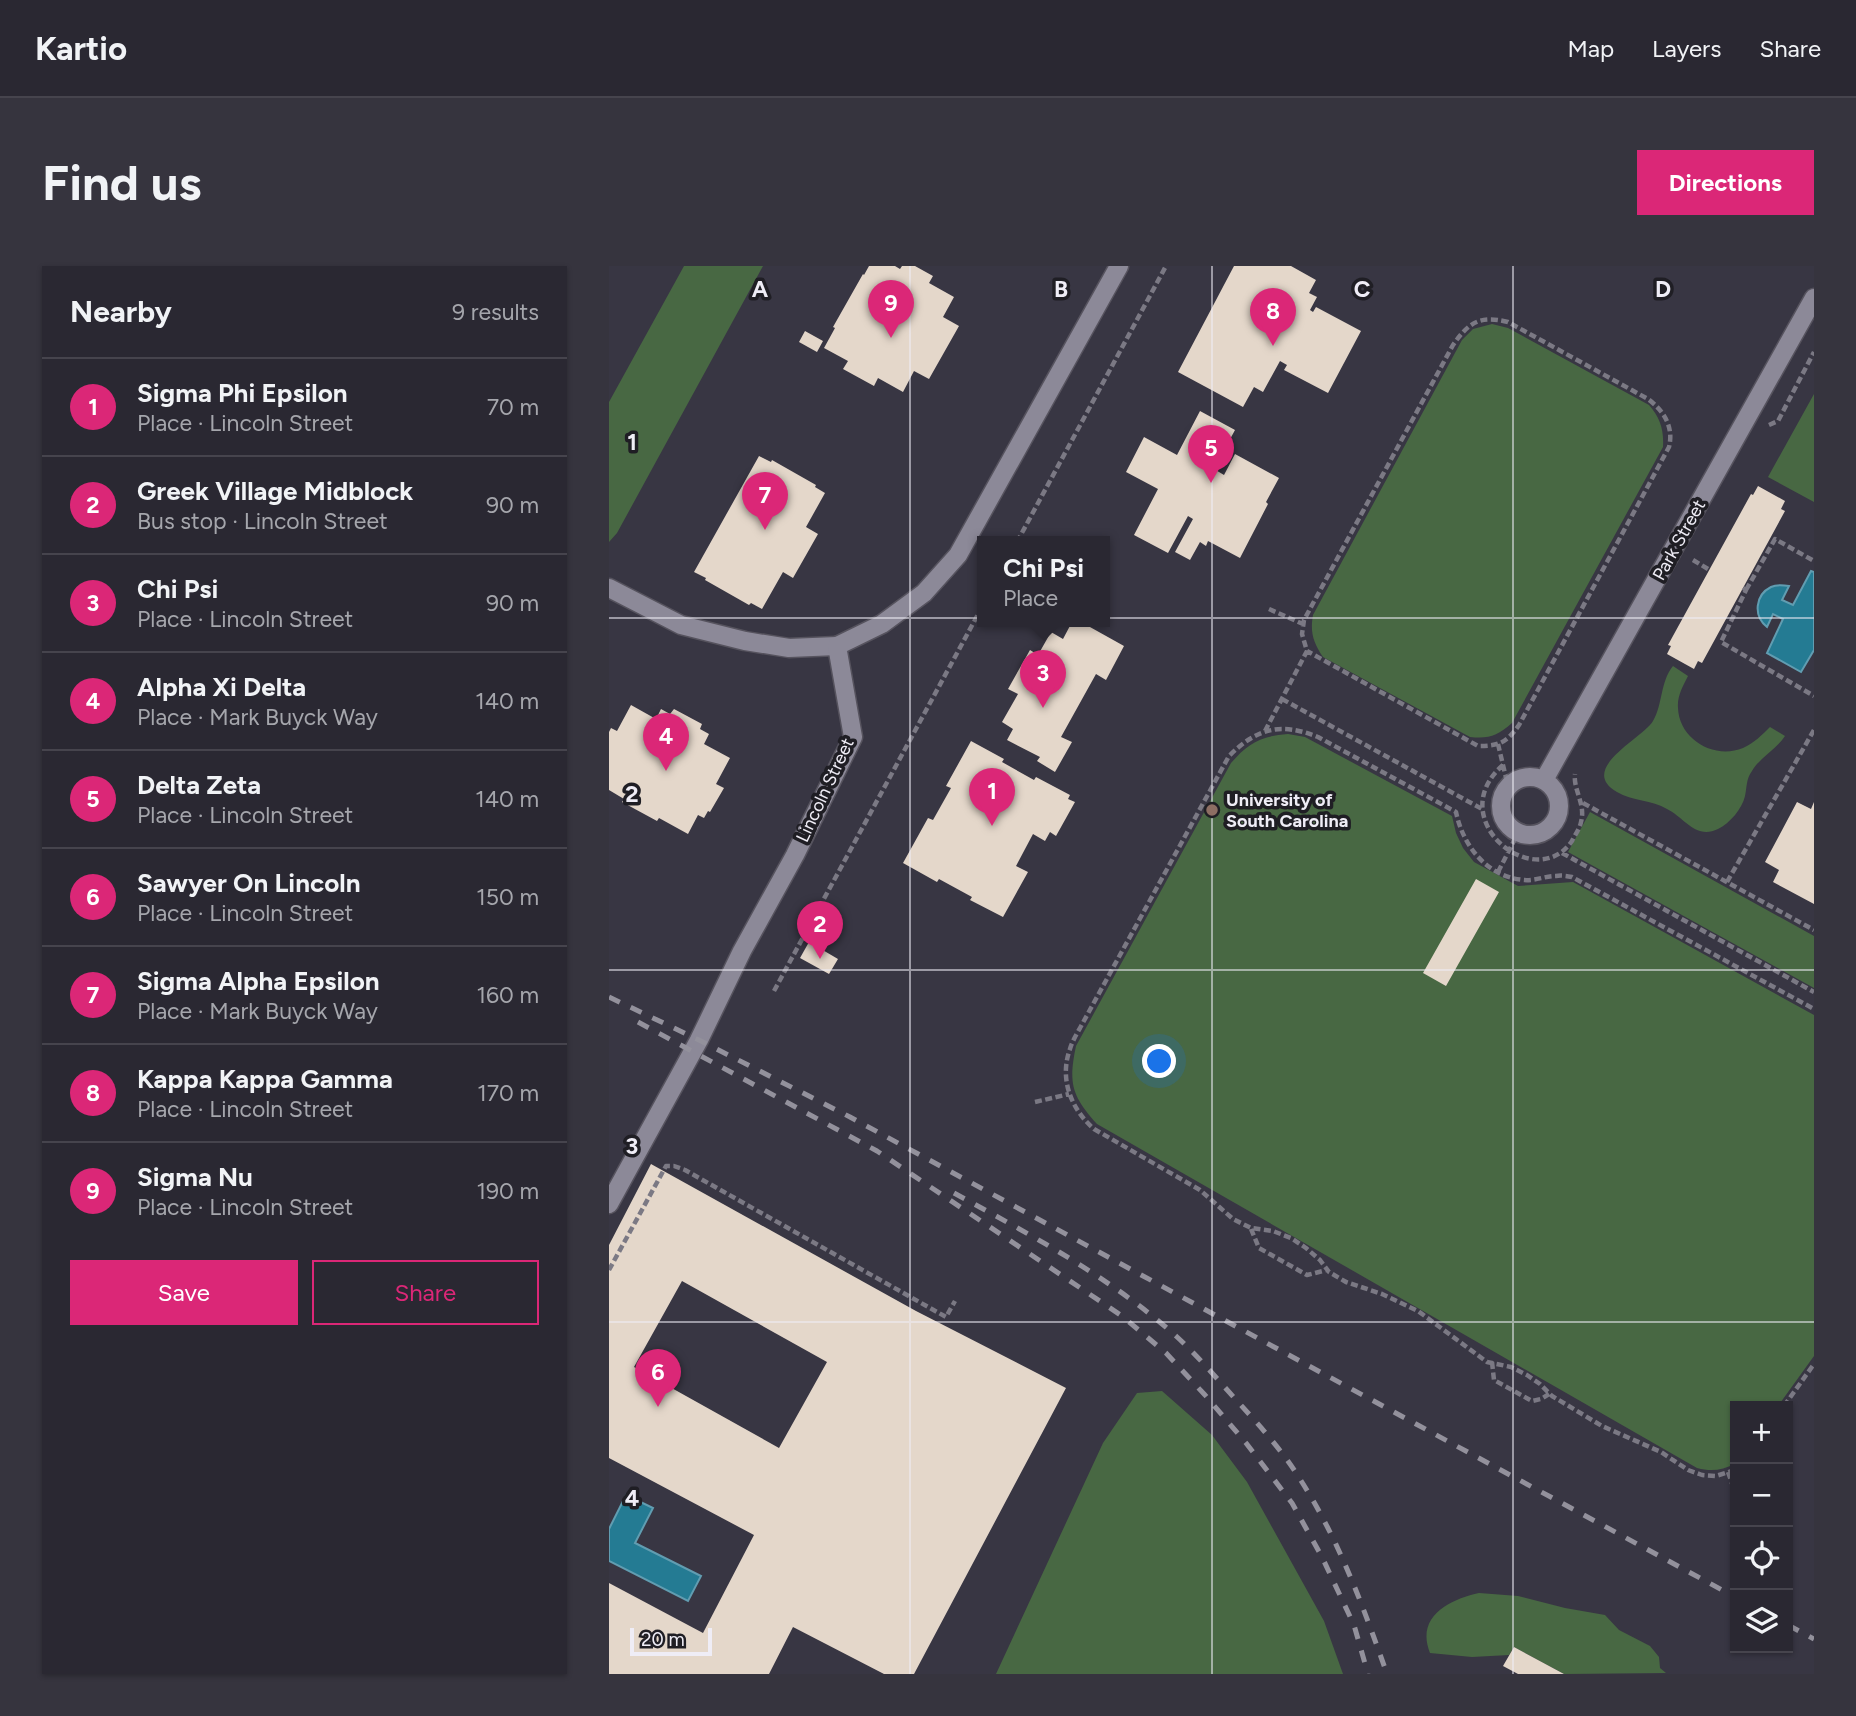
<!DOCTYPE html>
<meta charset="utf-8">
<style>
body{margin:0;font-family:Figtree,sans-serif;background:#36343e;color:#f1f3f6}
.controls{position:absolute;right:21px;bottom:21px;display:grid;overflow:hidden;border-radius:0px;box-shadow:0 2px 5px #0004}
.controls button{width:63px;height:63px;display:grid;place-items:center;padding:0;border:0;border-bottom:2px solid #46444d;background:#2a2832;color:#f1f3f6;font:35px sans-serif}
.scale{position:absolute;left:21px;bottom:18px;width:82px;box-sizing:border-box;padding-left:7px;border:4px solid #efedf6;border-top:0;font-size:19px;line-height:24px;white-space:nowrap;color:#efedf6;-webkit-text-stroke:5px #1f1e24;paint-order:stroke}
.you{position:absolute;left:551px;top:796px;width:24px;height:24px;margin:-18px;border:5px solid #fff;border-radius:50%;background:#1a73e8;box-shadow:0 0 0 10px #1a73e833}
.badge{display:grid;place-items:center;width:46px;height:46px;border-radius:50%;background:#db2777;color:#fff;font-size:23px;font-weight:700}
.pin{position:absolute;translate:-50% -58px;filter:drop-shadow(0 2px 4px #0008)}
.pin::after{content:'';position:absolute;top:37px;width:24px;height:21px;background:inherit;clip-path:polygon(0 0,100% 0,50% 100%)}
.popup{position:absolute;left:368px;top:270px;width:133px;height:91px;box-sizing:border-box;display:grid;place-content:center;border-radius:0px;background:#2a2832;filter:drop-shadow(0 2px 5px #0005);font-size:23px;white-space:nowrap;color:#a5a6ac}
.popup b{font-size:26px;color:#f1f3f6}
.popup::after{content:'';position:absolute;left:50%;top:100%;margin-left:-14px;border:14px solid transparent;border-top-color:#2a2832}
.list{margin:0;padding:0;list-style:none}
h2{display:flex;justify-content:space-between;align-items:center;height:91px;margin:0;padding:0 28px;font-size:30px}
h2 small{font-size:23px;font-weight:400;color:#a5a6ac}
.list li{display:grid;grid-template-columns:46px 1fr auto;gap:21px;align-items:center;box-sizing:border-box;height:98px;padding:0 28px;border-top:2px solid #46444d}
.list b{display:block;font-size:26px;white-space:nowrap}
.list p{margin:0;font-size:23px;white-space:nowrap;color:#a5a6ac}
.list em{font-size:23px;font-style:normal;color:#a5a6ac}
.actions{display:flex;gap:14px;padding:21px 28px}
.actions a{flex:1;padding:16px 0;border:2px solid #db2777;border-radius:0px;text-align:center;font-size:24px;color:#db2777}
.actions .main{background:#db2777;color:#fff}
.icon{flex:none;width:38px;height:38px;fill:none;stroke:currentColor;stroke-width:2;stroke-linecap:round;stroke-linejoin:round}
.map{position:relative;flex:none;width:1205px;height:1408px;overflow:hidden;border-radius:0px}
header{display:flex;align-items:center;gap:42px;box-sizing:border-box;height:98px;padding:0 35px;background:#2a2832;border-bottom:2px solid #46444d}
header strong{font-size:33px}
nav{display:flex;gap:38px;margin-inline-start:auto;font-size:24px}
.intro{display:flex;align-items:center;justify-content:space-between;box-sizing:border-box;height:168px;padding:0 42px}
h1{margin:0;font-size:49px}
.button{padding:18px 32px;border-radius:0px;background:#db2777;color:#fff;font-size:24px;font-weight:700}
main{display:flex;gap:42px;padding:0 42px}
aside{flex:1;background:#2a2832;border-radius:0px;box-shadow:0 2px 5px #0004}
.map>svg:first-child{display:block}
.green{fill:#486843}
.water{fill:#247b93;stroke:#619db1;stroke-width:2}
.building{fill:#e4d7ca;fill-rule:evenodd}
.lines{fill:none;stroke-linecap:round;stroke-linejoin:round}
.street-casing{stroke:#56535e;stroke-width:21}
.secondary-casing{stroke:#56535e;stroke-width:21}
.path{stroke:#7b7984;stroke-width:4.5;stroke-dasharray:7 3.5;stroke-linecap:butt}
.street{stroke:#8c8998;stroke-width:18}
.secondary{stroke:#8c8998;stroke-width:18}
.rail{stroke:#93919c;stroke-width:5;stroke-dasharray:12 12;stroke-linecap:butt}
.grid{fill:none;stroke:#efedf6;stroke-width:2;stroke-opacity:0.55}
.education-dot{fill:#8d6e63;stroke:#1f1e24;stroke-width:2.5}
.labels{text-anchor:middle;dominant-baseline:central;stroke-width:7;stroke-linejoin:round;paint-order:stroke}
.street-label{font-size:18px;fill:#efedf6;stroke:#1f1e24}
.poi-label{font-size:18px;font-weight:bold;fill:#efedf6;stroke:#1f1e24;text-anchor:start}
.grid-label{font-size:23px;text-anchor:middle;font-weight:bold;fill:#efedf6;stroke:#1f1e24;stroke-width:7;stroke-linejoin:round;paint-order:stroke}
</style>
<header>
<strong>Kartio</strong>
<nav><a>Map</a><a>Layers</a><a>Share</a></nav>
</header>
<div class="intro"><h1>Find us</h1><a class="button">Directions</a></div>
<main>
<aside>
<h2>Nearby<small>9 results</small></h2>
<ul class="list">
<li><span class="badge">1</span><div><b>Sigma Phi Epsilon</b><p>Place · Lincoln Street</p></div><em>70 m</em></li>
<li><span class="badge">2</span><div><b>Greek Village Midblock</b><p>Bus stop · Lincoln Street</p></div><em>90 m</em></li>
<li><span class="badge">3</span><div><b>Chi Psi</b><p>Place · Lincoln Street</p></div><em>90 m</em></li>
<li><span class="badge">4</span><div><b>Alpha Xi Delta</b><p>Place · Mark Buyck Way</p></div><em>140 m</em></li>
<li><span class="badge">5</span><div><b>Delta Zeta</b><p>Place · Lincoln Street</p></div><em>140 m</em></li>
<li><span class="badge">6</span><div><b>Sawyer On Lincoln</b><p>Place · Lincoln Street</p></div><em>150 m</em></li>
<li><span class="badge">7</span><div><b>Sigma Alpha Epsilon</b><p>Place · Mark Buyck Way</p></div><em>160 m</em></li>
<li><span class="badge">8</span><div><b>Kappa Kappa Gamma</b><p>Place · Lincoln Street</p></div><em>170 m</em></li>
<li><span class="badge">9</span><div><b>Sigma Nu</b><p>Place · Lincoln Street</p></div><em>190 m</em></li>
</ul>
<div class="actions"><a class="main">Save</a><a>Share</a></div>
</aside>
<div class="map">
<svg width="1205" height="1408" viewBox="0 0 1205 1408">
<rect width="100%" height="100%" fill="#383643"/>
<!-- green -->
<path class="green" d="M75 0H154L8 267 0 276V136Z
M883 58 899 62 1040 139C1051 152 1055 163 1054 181L903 457C888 470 880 473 861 471L714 391C704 376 701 366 704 349L853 74 864 63Z
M1205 128V236L1159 211Z
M1064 400 1079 410C1074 420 1068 430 1069 442 1070 473 1105 494 1134 482 1145 477 1153 469 1161 461L1176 470C1167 484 1151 491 1143 505 1137 513 1138 521 1136 530 1133 543 1121 557 1109 563 1087 574 1076 552 1058 543 1043 534 1023 535 1008 526 968 503 1033 473 1044 455 1054 438 1051 416 1064 400Z
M679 468 696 471 843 550 847 567 854 582 865 596 909 620 964 616 1205 749V1090L1169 1140H1126V1198C1113 1204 1103 1206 1088 1202L488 858C463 830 459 818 467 780L622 497C639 477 652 470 679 468Z
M981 546 1205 670V722L959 586Z
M553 1125 603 1169 638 1216 715 1355 734 1408H387L494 1177 528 1127Z
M870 1327 909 1330 956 1342 996 1349 1010 1364 1041 1380 1050 1391 1051 1402 1057 1407 955 1408 905 1381 900 1389 863 1391 821 1387C806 1350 842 1333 870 1327Z"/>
<!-- water -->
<path class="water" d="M1202 305 1205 306V384L1192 406 1158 387 1174 353 1164 348 1158 361C1144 350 1146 329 1162 321 1168 318 1174 319 1180 320L1173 334 1184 339Z
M17 1229 44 1242 26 1277 92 1310 79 1335 0 1295V1263Z"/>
<!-- building -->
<path class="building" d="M260 0H286L291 3 293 0H306L324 10 320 17 345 31 334 51 350 60 320 113 305 105 294 126 269 112 265 120 234 103 239 95 215 82 226 62 224 61 254 8 255 9Z
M625 0H682L707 14 700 27 708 31 701 44 704 46 707 41 752 65 719 127 675 104 678 99 671 95 654 126 645 121 634 141 569 106Z
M196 65 214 75 208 86 190 76Z
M591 145 626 164 605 203 615 209 626 188 670 212 657 236 659 238 631 292 599 275 597 280 591 276 581 294 566 286 584 253 579 250 559 287 525 269 549 223 517 206 535 171 568 189Z
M150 190 162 196 163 194 207 219 206 221 216 227 197 261 209 268 184 312 174 306 153 343 142 337 140 339 96 314 97 312 85 306Z
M1149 220 1176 235 1172 243 1176 245 1093 397 1089 395 1085 403 1058 388 1062 380 1059 379 1142 228 1144 229Z
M463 356H472L515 380 497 414 487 408 452 471 463 476 446 506 428 495 431 491 398 474 404 463 393 456 409 428 399 423 421 384 429 389 442 366 454 373Z
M22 439 47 453 52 443 61 448 65 443 93 458 91 463 100 468 95 478 121 492 107 518 115 522 101 546 99 545 95 552 89 549 79 568 50 552 48 555 13 536 15 533 0 524V466L2 462 8 465Z
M362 475 395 493 393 496 425 514 427 511 461 529 459 533 466 536 447 570 441 566 436 575 424 568 407 600 419 606 394 651 361 634 363 631 330 613 328 616 294 597 319 552 324 554 342 522 337 520Z
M1188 536 1202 543 1205 536V638L1164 616 1170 604 1156 596Z
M867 613 890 626 837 720 814 707Z
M200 676 229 693 220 708 191 692Z
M42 898 307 1045 457 1122 305 1408H275L184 1361 160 1408H0V1317L94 1367 145 1269 0 1192V979ZM73 1015 218 1096 170 1182 25 1101Z
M905 1381 955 1408H909L894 1400Z"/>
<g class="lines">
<defs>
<path id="street" d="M0 322 72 359 136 375 180 382 228 380
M892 540a29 29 0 1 1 58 0a29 29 0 1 1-58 0Z
M935 514 1205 32"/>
<path id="secondary" d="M0 938 90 774 133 685 186 589 244 471 228 380 273 358 315 327 349 289 510 0"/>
</defs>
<!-- street casing -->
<use href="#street" class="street-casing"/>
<!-- secondary casing -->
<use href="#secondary" class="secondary-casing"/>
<!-- path -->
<path class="path" d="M1160 159 1169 155 1205 86
M408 276 557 0
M1084 294 1099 303
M1134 322 1137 324 1112 376 1205 430
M1137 324 1166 273 1205 295
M660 343 694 358
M673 433 873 543
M656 465 698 385 693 368 695 354 844 79C860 56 871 49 899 56L1039 133C1055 145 1065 161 1060 181L910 459C898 476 891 480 869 480L698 385
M889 478 899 520
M894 499C832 553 926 629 963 575 966 569 971 562 972 556 977 538 964 524 966 508
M974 537 1205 664
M953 587 1205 726
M889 606 909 567
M1118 616 1205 464
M165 725 373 341
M426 836 460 828
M642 963 650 982 698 1009 718 1004
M0 1004 57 900H65L76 904 337 1051 346 1035
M883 1096 885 1114 923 1135 932 1133 940 1128
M1175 1140 1205 1098
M1126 1204 1107 1210 1093 1209 1079 1204 1052 1186 993 1160 943 1130 931 1118 918 1109 902 1101 878 1096 809 1045 773 1028 737 1016 720 1006 711 994 697 982 682 972 664 965 642 962 624 953 591 924 485 863C462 843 450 813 461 783 463 776 467 769 471 762L620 490C648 462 672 456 709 471L847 546C854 580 878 611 915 614 926 615 936 610 947 610 952 609 958 610 963 611L1205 743
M1119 1206 1126 1226"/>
<!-- street -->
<use href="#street" class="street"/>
<!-- secondary -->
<use href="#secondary" class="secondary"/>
<!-- rail -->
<path class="rail" d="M0 731 90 774 241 851 1126 1331
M29 756 268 885 513 1050 557 1087 596 1129 637 1177 683 1237 713 1291 745 1359 759 1408
M345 927C422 969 501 1011 567 1070 589 1090 609 1114 629 1136 650 1159 672 1183 689 1210 729 1271 754 1340 778 1408
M1179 1359 1205 1373"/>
</g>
<!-- grid -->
<path class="grid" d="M301 0V1408M603 0V1408M904 0V1408M0 352H1205M0 704H1205M0 1056H1205"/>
<!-- markers -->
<circle class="education-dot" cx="603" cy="544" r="7"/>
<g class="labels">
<!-- street labels -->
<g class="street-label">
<text transform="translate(1070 274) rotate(-61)">Park Street</text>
<text transform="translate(216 524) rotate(-65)">Lincoln Street</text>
</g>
<!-- poi labels -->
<g class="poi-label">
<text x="617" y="534">University of<tspan x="617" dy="21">South Carolina</tspan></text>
</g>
</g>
<g class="grid-label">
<text x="151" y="31">A</text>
<text x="452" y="31">B</text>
<text x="753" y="31">C</text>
<text x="1054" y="31">D</text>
<text x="23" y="184">1</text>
<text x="23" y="536">2</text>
<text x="23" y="888">3</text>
<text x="23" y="1240">4</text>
</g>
</svg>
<div class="controls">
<button>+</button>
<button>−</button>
<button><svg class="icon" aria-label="locate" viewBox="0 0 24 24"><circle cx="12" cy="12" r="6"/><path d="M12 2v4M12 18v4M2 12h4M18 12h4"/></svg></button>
<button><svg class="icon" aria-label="layers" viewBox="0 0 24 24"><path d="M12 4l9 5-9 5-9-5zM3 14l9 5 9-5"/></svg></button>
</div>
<div class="scale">20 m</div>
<div class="you"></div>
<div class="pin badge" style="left:383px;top:560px">1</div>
<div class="pin badge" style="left:211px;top:693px">2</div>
<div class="pin badge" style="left:434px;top:442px">3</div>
<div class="popup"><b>Chi Psi</b>Place</div>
<div class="pin badge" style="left:57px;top:505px">4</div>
<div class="pin badge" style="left:602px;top:217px">5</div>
<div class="pin badge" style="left:49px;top:1141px">6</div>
<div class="pin badge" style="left:156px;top:264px">7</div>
<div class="pin badge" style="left:664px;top:80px">8</div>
<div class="pin badge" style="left:282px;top:72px">9</div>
</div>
</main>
